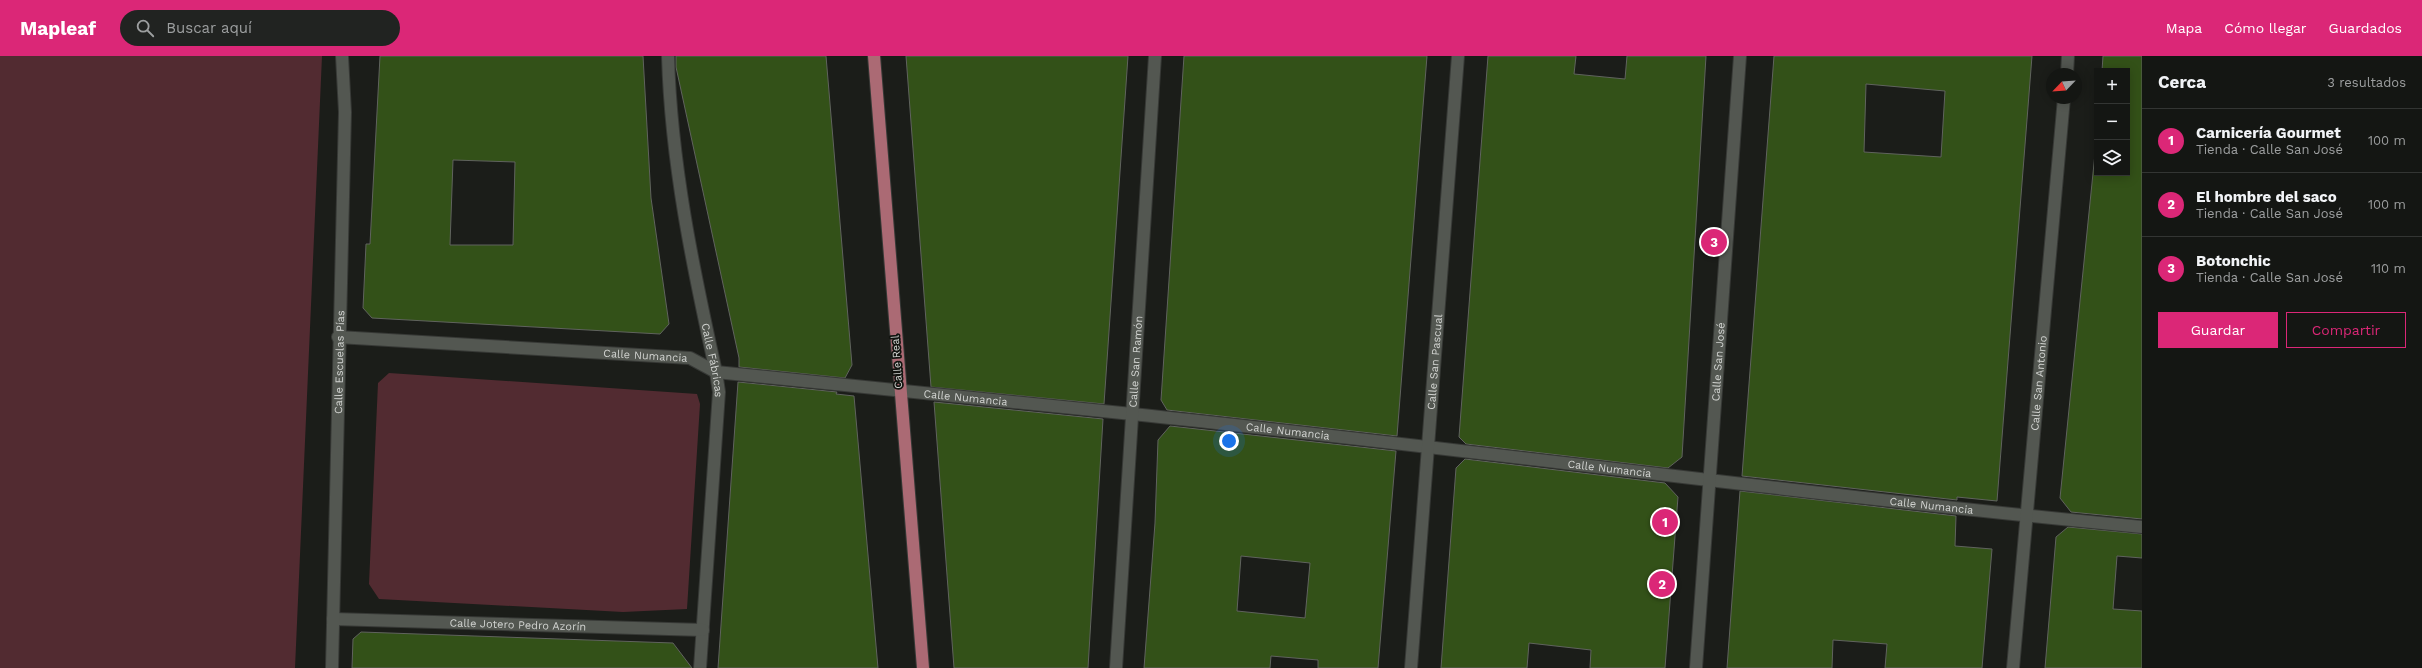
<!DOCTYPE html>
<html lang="es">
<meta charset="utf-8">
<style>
body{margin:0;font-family:"Work Sans",sans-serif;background:#212321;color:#f1f3f6}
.controls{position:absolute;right:12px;top:12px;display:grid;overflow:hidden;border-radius:0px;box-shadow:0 2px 10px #0003}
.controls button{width:36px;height:36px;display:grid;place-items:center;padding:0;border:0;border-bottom:1px solid #333533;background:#141613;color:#f1f3f6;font:20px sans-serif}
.compass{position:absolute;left:2046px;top:12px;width:36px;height:36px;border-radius:50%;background:#141613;box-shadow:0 2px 10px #0003;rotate:245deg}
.you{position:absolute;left:1229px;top:385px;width:14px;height:14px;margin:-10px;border:3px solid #fff;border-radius:50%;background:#1a73e8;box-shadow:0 0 0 6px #1a73e833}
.badge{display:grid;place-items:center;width:26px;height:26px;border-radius:50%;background:#db2777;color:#fff;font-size:13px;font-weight:700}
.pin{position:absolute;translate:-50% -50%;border:2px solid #fff;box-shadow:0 1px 4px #0006}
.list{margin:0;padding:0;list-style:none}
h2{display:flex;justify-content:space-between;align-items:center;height:52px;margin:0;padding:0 16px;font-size:17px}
h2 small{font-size:13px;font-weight:400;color:#9d9fa0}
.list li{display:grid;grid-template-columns:26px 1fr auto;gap:12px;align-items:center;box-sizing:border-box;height:64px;padding:0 16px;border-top:1px solid #333533}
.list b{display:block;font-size:15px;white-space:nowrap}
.list p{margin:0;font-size:13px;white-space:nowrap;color:#9d9fa0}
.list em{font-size:13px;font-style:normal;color:#9d9fa0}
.actions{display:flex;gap:8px;padding:12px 16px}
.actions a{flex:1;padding:9px 0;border:1px solid #db2777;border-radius:0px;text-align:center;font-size:14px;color:#db2777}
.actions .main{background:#db2777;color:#fff}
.icon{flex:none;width:22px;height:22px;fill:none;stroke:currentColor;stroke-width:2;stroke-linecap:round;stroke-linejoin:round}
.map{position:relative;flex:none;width:2142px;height:612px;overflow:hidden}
header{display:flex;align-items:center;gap:24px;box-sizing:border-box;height:56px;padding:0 20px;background:#db2777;color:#fff}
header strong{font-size:19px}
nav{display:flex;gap:22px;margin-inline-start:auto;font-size:14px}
.search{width:280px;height:36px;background:#212321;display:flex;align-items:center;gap:10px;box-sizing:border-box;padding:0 14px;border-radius:22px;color:#9d9fa0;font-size:15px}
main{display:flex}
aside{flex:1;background:#141613}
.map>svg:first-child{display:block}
.green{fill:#522b31}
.building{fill:#335118;stroke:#60635e;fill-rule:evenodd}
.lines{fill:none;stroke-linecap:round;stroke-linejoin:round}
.minor-casing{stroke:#373936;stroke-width:14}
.major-casing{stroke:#373936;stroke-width:14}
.minor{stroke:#535751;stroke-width:12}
.major{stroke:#ab6a74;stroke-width:12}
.labels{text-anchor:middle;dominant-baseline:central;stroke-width:3.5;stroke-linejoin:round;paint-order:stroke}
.street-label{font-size:11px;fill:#d1d3d0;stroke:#121410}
</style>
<header>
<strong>Mapleaf</strong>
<div class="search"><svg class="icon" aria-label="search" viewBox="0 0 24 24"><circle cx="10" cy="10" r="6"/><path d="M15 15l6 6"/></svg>Buscar aquí</div>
<nav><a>Mapa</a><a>Cómo llegar</a><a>Guardados</a></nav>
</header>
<main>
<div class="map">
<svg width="2142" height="612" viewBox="0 0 2142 612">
<rect width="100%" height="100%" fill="#1b1d19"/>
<!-- green -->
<path class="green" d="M0 0H322L295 612H0Z
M389 317 697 338 700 348 687 553 623 556 379 543 369 528 378 327Z"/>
<!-- building -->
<path class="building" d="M380 0H643L651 142 669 268 660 278 372 262 363 252 366 188H370ZM453 104 515 106 513 189H450Z
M676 0H826L852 309 845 322 739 311V302L676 11Z
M906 0H1128L1104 348 931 331Z
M1184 0H1427L1397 380 1167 354 1161 344Z
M1488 0H1576L1574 18 1625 23 1627 0H1706L1682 401 1668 412 1466 388 1459 381Z
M1774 0H2032L1997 445 1957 441V444L1742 420ZM1866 28 1945 35 1941 101 1864 96Z
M2103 0H2142V463L2071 456 2060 442 2097 78V117H2127V15H2102Z
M738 326 837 336 836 338 854 340 878 612H718Z
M934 346 1103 363 1088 612H954Z
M1170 370 1396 395 1378 612H1318V604L1271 600 1270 612H1144L1155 467 1158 384ZM1241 500 1310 507 1305 562 1237 555Z
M1465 403 1665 427 1678 441 1665 612H1590L1591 594 1529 587 1527 612H1441L1456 412Z
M1740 435 1956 460 1955 490 1992 493 1982 612H1885L1887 588 1833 584 1832 612H1727Z
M2068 471 2142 478V502L2117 500 2113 553 2142 555V612H2045L2056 481Z
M361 576 673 587 692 612H352L353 583Z"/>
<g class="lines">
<defs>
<g id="minor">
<path id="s1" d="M668 0C671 107 693 212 716 316L719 336 700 612"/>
<path d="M2067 18 2068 0"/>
<path id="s2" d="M338 281 690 302 716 316C855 331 994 344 1132 358 1469 393 1805 439 2142 471"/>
<path id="s3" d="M333 563 703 574"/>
<path id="s4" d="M332 612 345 56 342 0"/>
<path id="s5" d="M1116 612 1155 0"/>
<path id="s6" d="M1411 612 1458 0"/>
<path id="s7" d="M1696 612 1740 0"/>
<path id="s8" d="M2013 612 2064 42"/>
</g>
<path id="major" d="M874 0 923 612"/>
</defs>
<!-- minor casing -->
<use href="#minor" class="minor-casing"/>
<!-- major casing -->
<use href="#major" class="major-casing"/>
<!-- minor -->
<use href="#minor" class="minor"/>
<!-- major -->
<use href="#major" class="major"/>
</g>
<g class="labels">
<!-- street labels -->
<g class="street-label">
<text stroke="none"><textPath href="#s2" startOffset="308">Calle Numancia</textPath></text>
<text stroke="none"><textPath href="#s1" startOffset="308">Calle Fábricas</textPath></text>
<text stroke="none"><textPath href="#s4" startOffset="306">Calle Escuelas Pías</textPath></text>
<text transform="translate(897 306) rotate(-94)">Calle Real</text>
<text stroke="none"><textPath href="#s5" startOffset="307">Calle San Ramón</textPath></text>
<text stroke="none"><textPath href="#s6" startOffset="307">Calle San Pascual</textPath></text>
<text stroke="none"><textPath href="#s7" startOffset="307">Calle San José</textPath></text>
<text stroke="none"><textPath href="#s8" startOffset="286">Calle San Antonio</textPath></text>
<text stroke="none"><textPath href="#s2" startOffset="633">Calle Numancia</textPath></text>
<text stroke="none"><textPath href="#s2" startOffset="957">Calle Numancia</textPath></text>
<text stroke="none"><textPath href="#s2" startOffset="1281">Calle Numancia</textPath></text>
<text stroke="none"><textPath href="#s2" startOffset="1605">Calle Numancia</textPath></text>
<text stroke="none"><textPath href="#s3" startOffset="185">Calle Jotero Pedro Azorín</textPath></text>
</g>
</g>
</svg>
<div class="controls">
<button>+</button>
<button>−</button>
<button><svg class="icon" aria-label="layers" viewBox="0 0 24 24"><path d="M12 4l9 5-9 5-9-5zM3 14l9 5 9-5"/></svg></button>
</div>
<svg class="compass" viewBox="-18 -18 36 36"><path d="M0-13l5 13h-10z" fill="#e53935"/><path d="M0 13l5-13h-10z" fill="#9d9fa0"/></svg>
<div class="you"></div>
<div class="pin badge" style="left:1665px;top:466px">1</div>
<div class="pin badge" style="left:1662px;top:528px">2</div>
<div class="pin badge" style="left:1714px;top:186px">3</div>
</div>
<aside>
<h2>Cerca<small>3 resultados</small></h2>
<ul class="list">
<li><span class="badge">1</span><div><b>Carnicería Gourmet</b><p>Tienda · Calle San José</p></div><em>100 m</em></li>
<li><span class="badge">2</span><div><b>El hombre del saco</b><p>Tienda · Calle San José</p></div><em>100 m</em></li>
<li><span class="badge">3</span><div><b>Botonchic</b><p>Tienda · Calle San José</p></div><em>110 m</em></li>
</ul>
<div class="actions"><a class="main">Guardar</a><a>Compartir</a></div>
</aside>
</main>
